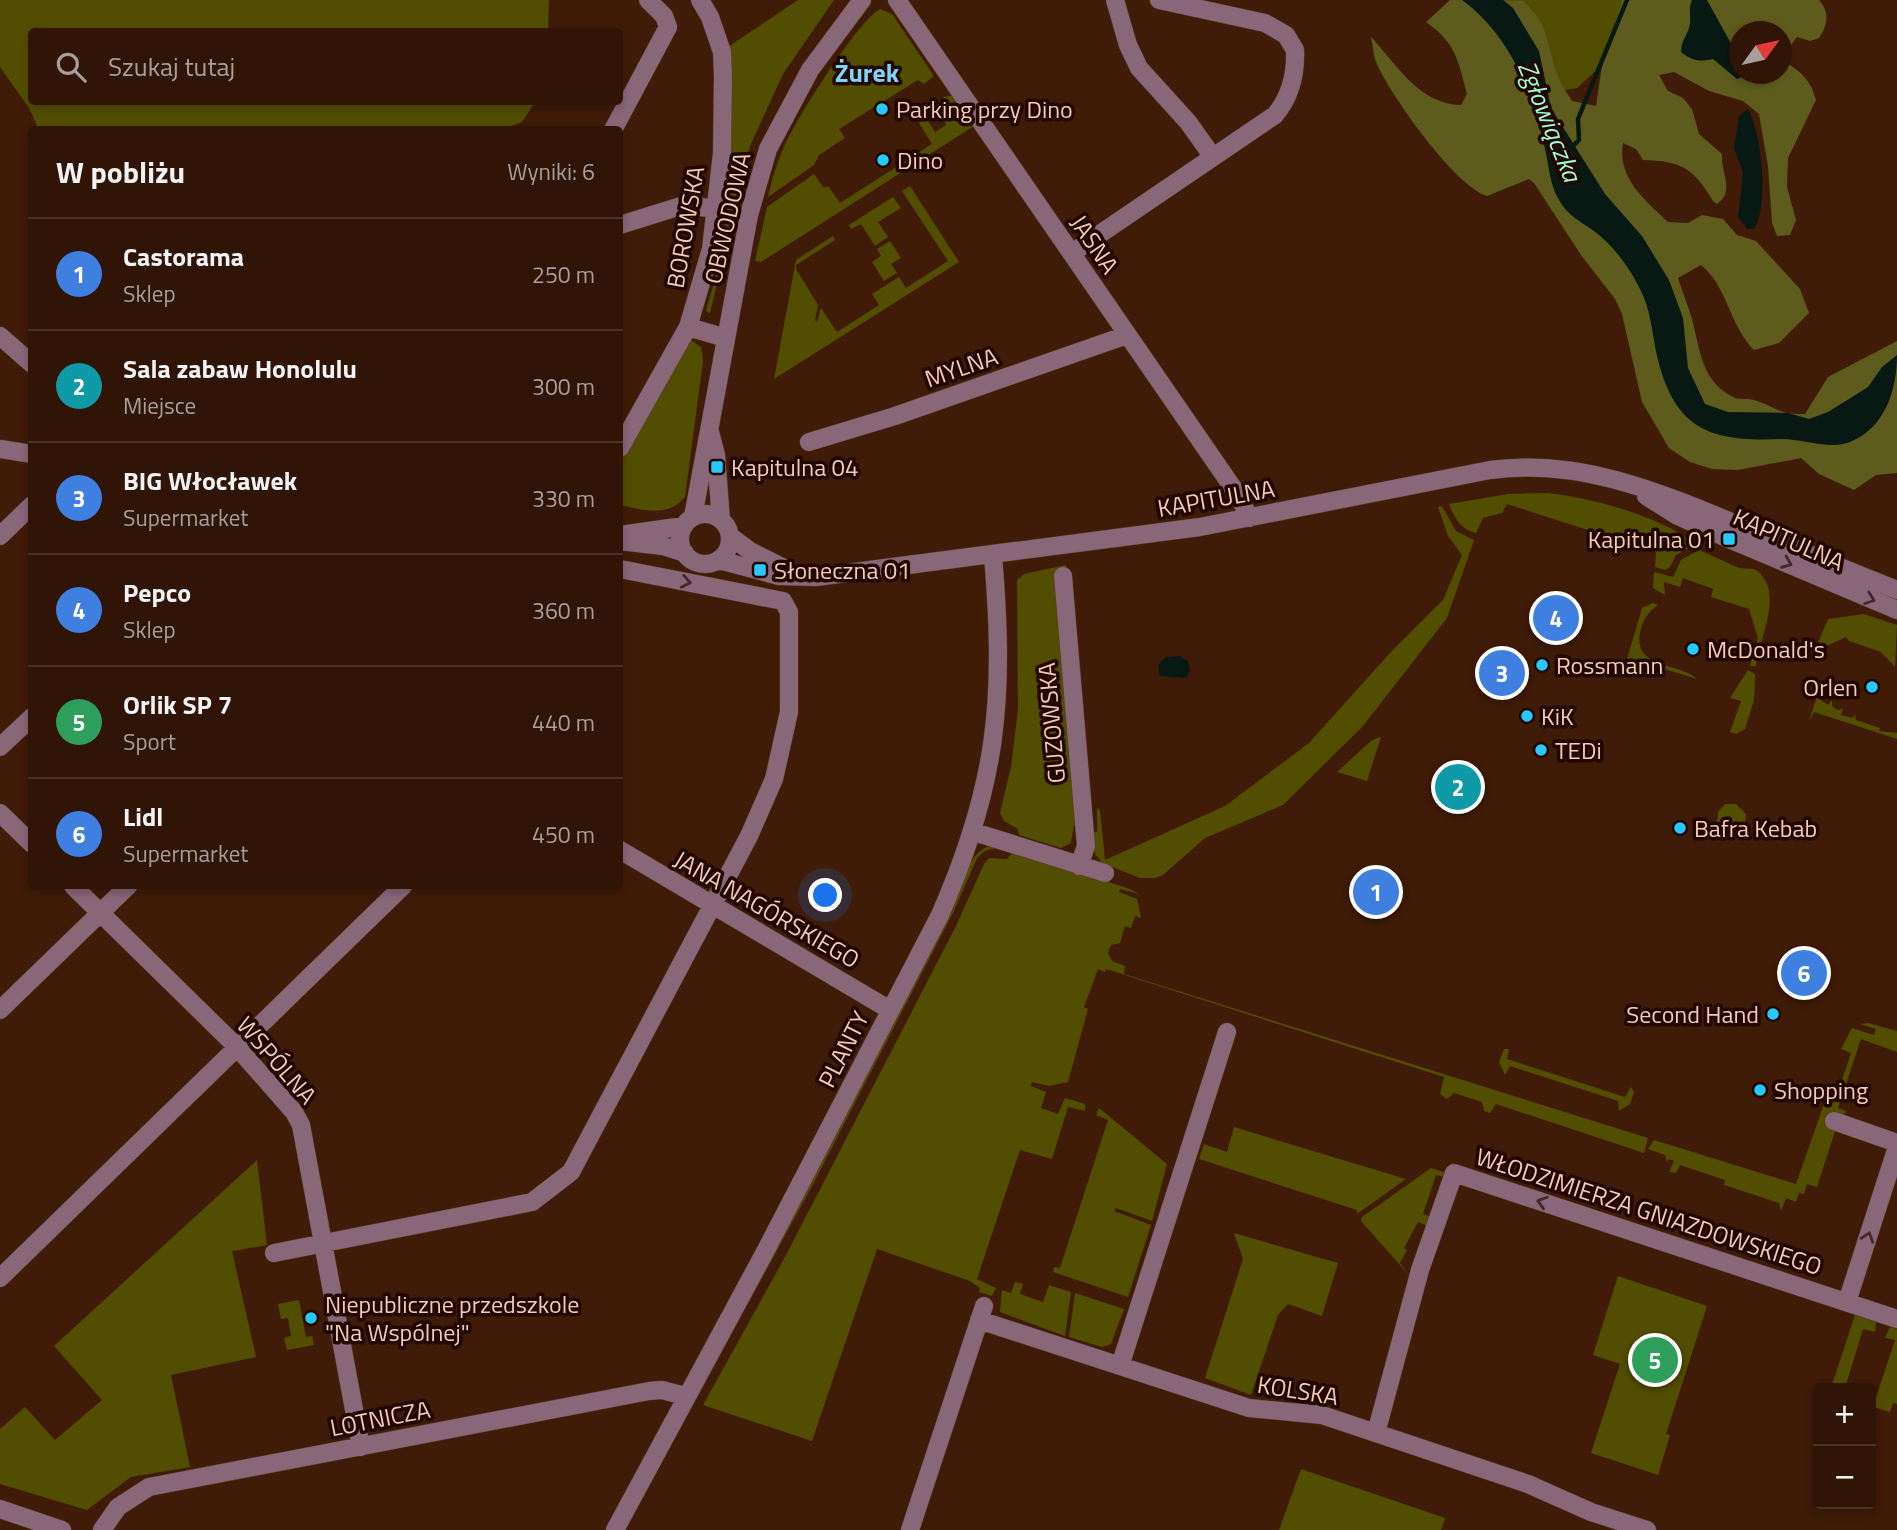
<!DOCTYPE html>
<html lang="pl">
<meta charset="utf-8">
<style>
body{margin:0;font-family:"Titillium Web",sans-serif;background:#381d0f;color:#f1f3f6}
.controls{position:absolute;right:21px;bottom:21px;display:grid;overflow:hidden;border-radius:7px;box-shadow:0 4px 10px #0003}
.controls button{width:63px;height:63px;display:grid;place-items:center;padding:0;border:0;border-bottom:2px solid #4b3327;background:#301405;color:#f1f3f6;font:35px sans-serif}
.compass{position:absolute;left:1729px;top:21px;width:63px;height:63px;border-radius:50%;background:#301405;box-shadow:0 4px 10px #0003;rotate:57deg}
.you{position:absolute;left:826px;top:896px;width:24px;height:24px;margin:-18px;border:5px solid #fff;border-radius:50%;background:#1a73e8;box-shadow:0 0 0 10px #1a73e833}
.badge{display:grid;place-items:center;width:46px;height:46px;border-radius:50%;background:#0f766e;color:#fff;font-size:23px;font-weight:700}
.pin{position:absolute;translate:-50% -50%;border:4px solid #fff;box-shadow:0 2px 7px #0006}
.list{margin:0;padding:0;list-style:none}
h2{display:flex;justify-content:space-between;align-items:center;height:91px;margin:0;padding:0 28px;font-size:30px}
h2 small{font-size:23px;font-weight:400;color:#a89e9a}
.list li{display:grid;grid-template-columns:46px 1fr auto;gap:21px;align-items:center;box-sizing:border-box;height:112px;padding:0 28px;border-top:2px solid #4b3327}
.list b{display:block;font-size:26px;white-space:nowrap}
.list p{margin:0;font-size:23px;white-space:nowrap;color:#a89e9a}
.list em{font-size:23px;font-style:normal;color:#a89e9a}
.icon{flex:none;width:38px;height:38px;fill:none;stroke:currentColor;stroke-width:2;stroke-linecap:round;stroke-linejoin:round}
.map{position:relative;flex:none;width:1897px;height:1530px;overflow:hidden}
.search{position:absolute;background:#301405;box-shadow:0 4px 10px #0003;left:28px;top:28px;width:595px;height:77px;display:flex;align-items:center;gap:18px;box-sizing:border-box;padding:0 24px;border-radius:7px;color:#a89e9a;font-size:26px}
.panel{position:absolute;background:#301405;box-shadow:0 4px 10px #0003;left:28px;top:126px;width:595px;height:763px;border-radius:7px}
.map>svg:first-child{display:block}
.green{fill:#514e01}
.forest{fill:#5e5c1d;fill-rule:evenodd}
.water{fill:#081913}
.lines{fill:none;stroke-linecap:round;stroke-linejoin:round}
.stream{stroke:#081913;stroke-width:4.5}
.minor-casing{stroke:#5d3723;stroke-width:19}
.minor{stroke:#886778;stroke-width:18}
.oneway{stroke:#46282a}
.poi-dot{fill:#25c9fe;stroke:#220600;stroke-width:2.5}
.labels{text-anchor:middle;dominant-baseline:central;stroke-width:7;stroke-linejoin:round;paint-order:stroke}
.poi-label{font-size:24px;fill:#f3cab7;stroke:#220600;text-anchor:start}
.street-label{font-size:24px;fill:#f3cab7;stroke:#220600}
.neighbourhood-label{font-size:26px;font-weight:bold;fill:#7cd4fa;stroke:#220600}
.water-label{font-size:26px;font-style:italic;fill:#9ef9d5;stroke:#220600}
</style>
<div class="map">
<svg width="1897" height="1530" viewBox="0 0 1897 1530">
<rect width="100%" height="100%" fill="#401b07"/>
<!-- green -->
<path class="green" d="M0 0H549L548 31 32 32V102H535L522 122 503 129 39 130 29 108 0 67Z
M798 0H834L783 74 750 146 710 313 706 311C711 292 718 273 721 253 732 186 734 115 728 47Z
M1503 0H1622L1602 65 1577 88 1546 93Z
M880 9 892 14 934 76 924 84 918 80 839 129 845 138 819 155 814 165 768 197C772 179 777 162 785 145 795 121 859 19 880 9Z
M954 95 974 126 761 262 755 261 767 207 814 174 824 188 828 186 840 203 932 144 919 123 926 118 935 132 946 125 938 105 944 97Z
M910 186 959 262 774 379 796 260 833 236 835 240 796 265V269L818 305 815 320 817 322 821 308 837 332 879 305 872 294 899 277 906 288 948 261 902 191Z
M893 197 901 208 878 222 888 237 875 246 861 224 851 229 849 225Z
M890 241 901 258 891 264 897 273 884 281 872 262 881 256 877 249Z
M691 340 701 347 703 361 685 497C668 518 643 510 620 505V463Z
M1547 493C1594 498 1659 516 1696 544L1676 555 1670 567 1665 570 1655 567 1656 552 1507 504 1502 513 1483 518 1476 533C1460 529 1455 519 1449 504L1508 494Z
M1442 506 1456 531 1474 540 1447 618 1363 726 1283 805 1205 838 1163 875 1155 878H1140L1102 863 1095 854 1092 832H1097V809L1100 810 1105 860 1225 806 1309 743 1389 654 1443 600 1462 555 1448 536 1438 507Z
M1699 550 1739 568 1754 569C1786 588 1760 636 1756 666H1750L1758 638 1749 609 1711 597 1713 589 1683 578 1680 587 1664 582 1665 595 1653 588 1654 572 1673 577 1681 560Z
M1066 565 1070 584 1078 825H1074L1071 843 1061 848 1019 835 1018 829 1004 821 1000 813 1011 767 1018 709 1017 580 1024 574Z
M1653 603 1658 605C1648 612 1643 620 1640 632 1633 670 1680 662 1697 679L1632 659 1629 668 1625 666 1642 608Z
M1864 614 1897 625 1895 667 1881 652 1849 641 1846 637 1814 652 1828 619Z
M1748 670 1755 674 1754 700 1745 729 1736 734 1730 732 1741 701 1730 698Z
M1819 690 1817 697 1828 705 1832 700V706L1838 710 1843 708 1841 715 1853 718 1855 714 1856 720 1880 728 1879 731 1897 733V739L1814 712 1809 722Z
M1381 737 1367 781 1337 772 1372 740Z
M1725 804H1736L1746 814 1745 825 1738 832 1727 833 1717 823 1718 812Z
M989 846 999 847 985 851 977 858 953 913 811 1188 682 1425 678 1424 951 910C960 890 967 853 989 846Z
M1014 851 1130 889 1139 894 1120 889 1119 892 1137 899 1141 918 1135 916 1131 928 1125 926 1120 943 1111 945 1108 953 1112 961 1125 966 1124 974 1648 1138 1644 1153 1496 1104 1490 1113 1484 1111 1482 1102 1454 1093 1447 1099 1440 1094 1444 1077 1106 969 1105 972 1098 969 1084 1007 1088 1009 1068 1082 1049 1086 1032 1082 1031 1086 1046 1092 1041 1108 1058 1114 1065 1098 1085 1104V1111L1068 1107 1052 1159 1020 1150 977 1279 996 1288 992 1296 979 1292 980 1288 970 1281 877 1249 812 1441 703 1405 785 1257 956 926 984 864 989 858 1007 859Z
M1868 1023 1897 1031V1052L1861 1039 1838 1108 1846 1111 1836 1128 1817 1187 1807 1184 1804 1194 1799 1193 1796 1202 1786 1198 1781 1211 1779 1203 1724 1185 1725 1180 1680 1165 1676 1173 1669 1172 1674 1161 1669 1159 1667 1162 1665 1155 1648 1149 1654 1140 1796 1184 1827 1095 1836 1098 1851 1053 1841 1049 1852 1028 1874 1035 1876 1029 1860 1024Z
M1504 1049H1509L1507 1059 1625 1097 1631 1087 1634 1092 1630 1104 1619 1111 1618 1101 1510 1066 1505 1075 1499 1062Z
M1099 1108 1167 1164 1152 1221 1116 1208 1114 1211 1151 1225 1128 1297 1053 1272 1054 1267 1060 1268 1108 1120 1096 1115Z
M1234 1127 1406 1179 1357 1214V1210L1199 1159 1204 1144 1227 1152Z
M257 1160 267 1245 232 1251 256 1357 171 1375 190 1467 131 1477 87 1510 0 1484V1429L25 1407 55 1440 102 1400 54 1346Z
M1431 1168 1447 1173 1445 1177 1436 1175 1423 1214 1432 1217 1430 1227 1418 1222 1404 1248 1407 1250 1400 1263 1408 1274 1361 1221 1362 1217Z
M1234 1233 1338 1263 1322 1316 1288 1304 1278 1315 1251 1395 1205 1378 1243 1259Z
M1618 1276 1707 1306 1666 1434 1670 1435 1658 1475 1591 1453 1620 1364 1593 1355Z
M1015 1282 1023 1284 1020 1294 1043 1302 1049 1285 1071 1292 1065 1336 1000 1312 1002 1290 1011 1293Z
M1075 1293 1124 1309 1111 1344 1102 1347 1069 1337Z
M299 1300 306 1337 312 1336 314 1345 287 1350 284 1338 291 1336 288 1318 281 1319 278 1304Z
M1855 1315 1876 1322 1875 1332 1863 1329 1845 1388H1831Z
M1890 1327 1897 1329V1404L1893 1403 1890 1412 1873 1407 1895 1340 1885 1338Z
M1301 1469 1445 1518 1441 1530H1279Z"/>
<!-- forest -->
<path class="forest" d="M1450 0 1523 1C1549 24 1546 41 1556 71 1559 81 1566 91 1572 101L1596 106 1602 65 1622 0H1819C1830 13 1828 24 1819 38L1810 41 1797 37 1791 45 1787 63C1803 73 1811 82 1816 100L1788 158 1787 187 1796 220 1790 235 1777 236 1772 223 1768 166 1759 114 1743 101 1709 91 1674 72 1659 75 1668 91 1683 98 1692 109 1699 134 1722 154C1721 175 1735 191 1717 204L1713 201C1693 168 1682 161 1643 160L1636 149 1623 143C1617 178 1645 200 1668 222L1688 223 1702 215 1723 219 1737 235 1756 241 1800 289 1809 313 1779 343 1754 350C1729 325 1728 287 1701 265L1678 278C1682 291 1688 305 1692 319 1700 349 1701 381 1733 397 1739 400 1747 398 1754 400 1777 407 1778 415 1805 414L1828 377 1897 341V473L1876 475 1854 490 1819 474 1801 458 1738 470 1712 469 1690 462 1669 448 1642 402 1622 314 1615 299 1581 255 1534 183 1529 179 1487 196C1455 186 1391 96 1377 64 1373 56 1373 46 1371 37 1397 65 1419 104 1461 105L1467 94C1458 60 1456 43 1426 22ZM1740 32H1782V74H1740Z"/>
<!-- water -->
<path class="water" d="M1462 0H1503L1513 8 1539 51 1551 108 1605 194 1642 236 1669 280 1683 318 1688 368 1705 404 1728 412 1788 413 1809 419 1828 412 1868 387 1882 367 1897 355C1897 390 1885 428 1850 442 1831 450 1802 439 1782 439 1711 442 1675 431 1657 356 1652 333 1651 310 1640 289 1630 268 1613 245 1594 231 1580 221 1568 216 1559 200 1550 185 1549 167 1545 149 1533 93 1510 35 1462 0Z
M1692 0H1707L1739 58 1740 74 1744 76 1737 79 1713 59C1700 62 1692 61 1681 52 1681 40 1688 35 1690 24 1691 15 1688 9 1692 0Z
M1748 109C1762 132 1769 207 1754 229H1747L1738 217 1743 173 1734 148 1739 116Z
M1166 657 1180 656 1188 661 1190 670 1186 678 1160 676 1158 665Z"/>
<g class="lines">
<!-- stream -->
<path class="stream" d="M1572 147 1579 140 1578 119 1627 0"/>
<defs>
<path id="minor" d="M897 0 1240 498 1249 518
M1115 0 1128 45 1139 68 1188 122 1213 157
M613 130 668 27 664 16 648 0
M620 225 684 205 717 209
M1072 253 1275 115C1291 96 1296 75 1295 50L1286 35 1265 23 1159 0
M688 327 726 338
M0 336 32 364
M710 432 716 455 721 520
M809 442 895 416 1127 335
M620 448 688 327 711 249 722 153 723 76 722 52 710 17 700 0
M0 449 32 454
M1646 496 1676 515 1729 539 1897 610
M680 539a25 25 0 1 1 50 0a25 25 0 1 1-50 0Z
M693 517 749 215 768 149 810 70 862 0
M620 535 684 526
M0 536 32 505
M730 536 750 551 782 567
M620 541 663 546 685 553
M719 560 779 576 816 577 1200 527 1490 470C1584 457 1668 496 1753 531 1801 551 1849 571 1897 590
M1063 576 1086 846 1079 866
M0 747 32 717
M0 813 32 844
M974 832 1105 873
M620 850 890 1010
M73 886 236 1046 294 1112 301 1125 361 1447
M0 1010 128 886
M1834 1121 1897 1143
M274 1253 532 1202 571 1172 749 836 774 779 789 712V612L783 601 620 569
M0 1278 403 886
M1847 1302 1897 1147
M979 1320 1249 1408 1322 1415 1528 1484 1591 1512 1647 1530
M1120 1366 1227 1032
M1376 1433 1420 1270 1454 1173 1897 1319
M0 1509 62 1530
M102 1530 118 1507 149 1487 649 1391 662 1390 685 1396
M615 1530 766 1250 940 915C998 783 1005 698 993 556
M910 1530 984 1306"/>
</defs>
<!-- minor casing -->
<use href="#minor" class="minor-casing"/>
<!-- minor -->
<use href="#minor" class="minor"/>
</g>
<!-- one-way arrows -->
<defs><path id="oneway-chevron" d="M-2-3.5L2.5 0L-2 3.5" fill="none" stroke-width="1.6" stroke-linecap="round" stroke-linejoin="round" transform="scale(1.75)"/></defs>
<g class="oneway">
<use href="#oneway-chevron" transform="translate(1787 563) rotate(22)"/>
<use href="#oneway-chevron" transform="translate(686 582) rotate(11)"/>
<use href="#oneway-chevron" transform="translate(1870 599) rotate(20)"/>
<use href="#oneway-chevron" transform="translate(1542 1202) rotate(-162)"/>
<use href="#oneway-chevron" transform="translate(1868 1237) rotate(-72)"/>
</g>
<!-- markers -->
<g class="poi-dot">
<circle cx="882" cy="109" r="7"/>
<circle cx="883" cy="160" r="7"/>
<rect x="710" y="460" width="14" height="14" rx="3.5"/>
<rect x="1722" y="532" width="14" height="14" rx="3.5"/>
<rect x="753" y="563" width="14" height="14" rx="3.5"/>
<circle cx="1693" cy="649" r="7"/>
<circle cx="1542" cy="665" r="7"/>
<circle cx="1872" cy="687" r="7"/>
<circle cx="1527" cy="716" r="7"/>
<circle cx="1541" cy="750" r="7"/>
<circle cx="1680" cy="828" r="7"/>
<circle cx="1773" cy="1014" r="7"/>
<circle cx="1760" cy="1090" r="7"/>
<circle cx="311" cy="1318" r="7"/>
</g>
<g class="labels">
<!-- poi labels -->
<g class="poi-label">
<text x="896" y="109">Parking przy Dino</text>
<text x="897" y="160">Dino</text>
<text x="731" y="467">Kapitulna 04</text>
<text x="1715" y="539" text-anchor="end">Kapitulna 01</text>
<text x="774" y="570">Słoneczna 01</text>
<text x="1707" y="649">McDonald's</text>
<text x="1556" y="665">Rossmann</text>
<text x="1858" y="687" text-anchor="end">Orlen</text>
<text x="1541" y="716">KiK</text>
<text x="1555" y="750">TEDi</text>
<text x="1694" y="828">Bafra Kebab</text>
<text x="1759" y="1014" text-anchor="end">Second Hand</text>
<text x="1774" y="1090">Shopping</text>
<text x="325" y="1304">Niepubliczne przedszkole<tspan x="325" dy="28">"Na Wspólnej"</tspan></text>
</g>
<!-- street labels -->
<g class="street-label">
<text transform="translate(727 218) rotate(-77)">OBWODOWA</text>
<text transform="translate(685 227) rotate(-80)">BOROWSKA</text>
<text transform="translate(1095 244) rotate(56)">JASNA</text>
<text transform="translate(961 367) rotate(-19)">MYLNA</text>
<text transform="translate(1216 498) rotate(-10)">KAPITULNA</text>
<text transform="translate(1789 539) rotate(24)">KAPITULNA</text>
<text transform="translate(1051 723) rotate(-95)">GUZOWSKA</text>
<text transform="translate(767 909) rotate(30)">JANA NAGÓRSKIEGO</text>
<text transform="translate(843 1049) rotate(-63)">PLANTY</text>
<text transform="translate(277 1060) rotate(49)">WSPÓLNA</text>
<text transform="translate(1649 1211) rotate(18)">WŁODZIMIERZA GNIAZDOWSKIEGO</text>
<text transform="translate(1298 1390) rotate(9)">KOLSKA</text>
<text transform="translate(380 1418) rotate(-11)">LOTNICZA</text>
</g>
<!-- neighbourhood labels -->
<g class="neighbourhood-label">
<text x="867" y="72">Żurek</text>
</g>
<!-- water labels -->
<g class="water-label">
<text transform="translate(1550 121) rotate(68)">Zgłowiączka</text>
</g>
</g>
</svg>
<div class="controls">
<button>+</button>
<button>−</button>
</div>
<svg class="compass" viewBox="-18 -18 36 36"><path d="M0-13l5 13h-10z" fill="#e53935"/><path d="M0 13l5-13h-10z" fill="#a89e9a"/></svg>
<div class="you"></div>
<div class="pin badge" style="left:1376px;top:892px;background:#3f7fe0">1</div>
<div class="pin badge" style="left:1458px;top:787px;background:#0f9aa8">2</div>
<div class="pin badge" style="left:1502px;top:673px;background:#3f7fe0">3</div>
<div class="pin badge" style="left:1556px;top:618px;background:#3f7fe0">4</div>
<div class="pin badge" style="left:1655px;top:1360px;background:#2e9e5b">5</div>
<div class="pin badge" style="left:1804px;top:973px;background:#3f7fe0">6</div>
<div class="search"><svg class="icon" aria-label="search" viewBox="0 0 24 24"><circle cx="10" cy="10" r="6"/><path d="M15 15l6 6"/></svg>Szukaj tutaj</div>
<section class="panel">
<h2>W pobliżu<small>Wyniki: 6</small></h2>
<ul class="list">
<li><span class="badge" style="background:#3f7fe0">1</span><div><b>Castorama</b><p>Sklep</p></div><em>250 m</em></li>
<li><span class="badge" style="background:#0f9aa8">2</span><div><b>Sala zabaw Honolulu</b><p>Miejsce</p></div><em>300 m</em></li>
<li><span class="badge" style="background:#3f7fe0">3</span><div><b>BIG Włocławek</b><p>Supermarket</p></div><em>330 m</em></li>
<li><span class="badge" style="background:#3f7fe0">4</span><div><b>Pepco</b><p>Sklep</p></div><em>360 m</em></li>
<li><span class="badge" style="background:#2e9e5b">5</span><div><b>Orlik SP 7</b><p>Sport</p></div><em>440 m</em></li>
<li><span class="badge" style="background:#3f7fe0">6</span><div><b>Lidl</b><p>Supermarket</p></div><em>450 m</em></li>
</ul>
</section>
</div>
